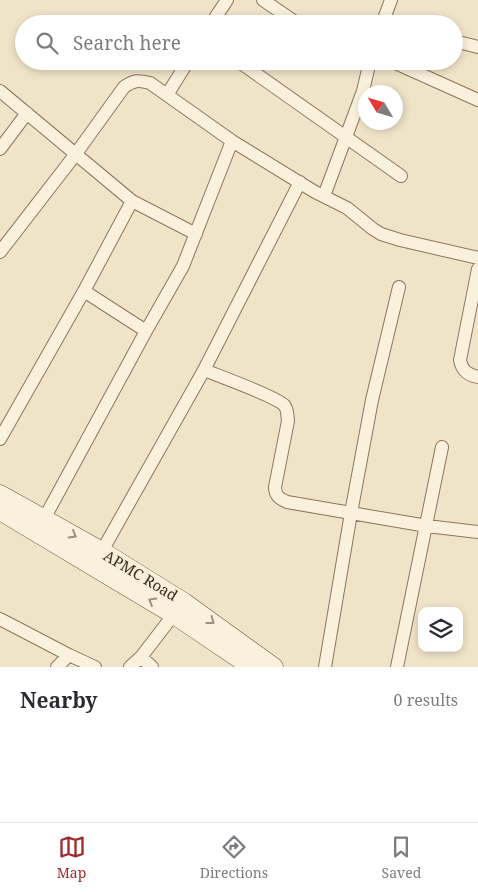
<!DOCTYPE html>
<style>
body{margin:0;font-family:"Noto Serif",serif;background:#f2f2f3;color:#2b2b33}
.controls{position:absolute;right:15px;bottom:15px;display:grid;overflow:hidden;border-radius:10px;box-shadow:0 2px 8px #0003}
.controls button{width:45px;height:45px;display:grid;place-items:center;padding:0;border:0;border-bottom:1px solid #e1e1e2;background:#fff;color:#2b2b33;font:25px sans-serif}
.compass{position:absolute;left:358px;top:85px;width:45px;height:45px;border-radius:50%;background:#fff;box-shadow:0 2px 8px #0003;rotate:308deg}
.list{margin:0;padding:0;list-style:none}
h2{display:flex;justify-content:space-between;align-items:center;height:65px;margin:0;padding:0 20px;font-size:21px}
h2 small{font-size:16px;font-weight:400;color:#7c7c81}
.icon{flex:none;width:28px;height:28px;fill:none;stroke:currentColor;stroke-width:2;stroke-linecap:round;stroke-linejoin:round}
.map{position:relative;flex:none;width:478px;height:667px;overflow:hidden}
.search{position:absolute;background:#fff;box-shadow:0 2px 8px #0003;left:15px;right:15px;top:15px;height:55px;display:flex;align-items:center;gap:12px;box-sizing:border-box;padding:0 18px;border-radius:28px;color:#7c7c81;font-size:19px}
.sheet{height:155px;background:#fff}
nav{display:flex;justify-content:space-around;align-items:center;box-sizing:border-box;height:70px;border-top:1px solid #e1e1e2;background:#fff;font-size:14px;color:#7c7c81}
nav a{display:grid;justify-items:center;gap:2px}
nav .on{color:#9e2a2b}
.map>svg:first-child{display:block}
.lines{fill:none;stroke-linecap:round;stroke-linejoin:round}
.street-casing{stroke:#8d765c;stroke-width:14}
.secondary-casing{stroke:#6f573f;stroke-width:19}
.street{stroke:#faf1dc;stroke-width:12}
.secondary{stroke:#faf1dc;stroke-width:18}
.oneway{stroke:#9c907e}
.labels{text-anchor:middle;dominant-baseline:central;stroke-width:4;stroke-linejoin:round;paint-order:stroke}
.street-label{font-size:15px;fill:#3d2e20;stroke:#f7eed8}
</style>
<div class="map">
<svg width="478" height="667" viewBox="0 0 478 667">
<rect width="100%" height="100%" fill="#f0e4c8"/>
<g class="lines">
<defs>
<path id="street" d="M263 0 298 24
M211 24 227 0
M382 24 391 0
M454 41 478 47
M238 61 401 176
M391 61 478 100
M0 91 132 201 196 234
M167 95 188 61
M0 149 27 113
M324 196 363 91 370 61
M0 252 75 155 124 87C134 80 138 80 150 83L232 141 315 192 347 208 373 229 381 234 400 240 478 258
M478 269 460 360C462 371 468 375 478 377
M84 291 146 331
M204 370C219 376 275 396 284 405 288 409 287 415 288 421L275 487C275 496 280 499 287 502L427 526 478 532
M0 439 84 291 132 201
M44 519 146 331 183 266 232 141
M102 551 204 370 300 182
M0 619 69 655 95 667
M141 657 152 667
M57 667 69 655
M130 667 141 657 178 609
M325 667 351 513 372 400 399 287
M397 667 442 447"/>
<path id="secondary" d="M0 494 102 551 184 602 274 667
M0 511 174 615 251 667"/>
</defs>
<!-- street casing -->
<use href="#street" class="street-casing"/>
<!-- secondary casing -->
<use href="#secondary" class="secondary-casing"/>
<!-- street -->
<use href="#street" class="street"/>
<!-- secondary -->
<use href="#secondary" class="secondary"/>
</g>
<!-- one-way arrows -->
<defs><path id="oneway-chevron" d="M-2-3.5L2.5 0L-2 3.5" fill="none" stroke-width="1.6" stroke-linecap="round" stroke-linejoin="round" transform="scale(1.25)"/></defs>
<g class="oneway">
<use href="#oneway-chevron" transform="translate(73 535) rotate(30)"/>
<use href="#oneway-chevron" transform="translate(152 601) rotate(-149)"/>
<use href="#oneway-chevron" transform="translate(211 621) rotate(37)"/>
</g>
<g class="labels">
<!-- street labels -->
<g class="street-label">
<text transform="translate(141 575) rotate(31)">APMC Road</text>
</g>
</g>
</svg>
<div class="controls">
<button><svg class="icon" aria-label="layers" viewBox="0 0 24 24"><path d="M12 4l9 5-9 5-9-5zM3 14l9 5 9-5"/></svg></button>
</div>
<svg class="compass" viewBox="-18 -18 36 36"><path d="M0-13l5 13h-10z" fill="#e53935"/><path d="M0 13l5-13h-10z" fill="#7c7c81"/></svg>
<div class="search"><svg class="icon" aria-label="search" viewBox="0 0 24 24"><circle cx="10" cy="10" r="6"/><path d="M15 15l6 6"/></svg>Search here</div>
</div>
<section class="sheet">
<h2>Nearby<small>0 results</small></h2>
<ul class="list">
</ul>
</section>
<nav>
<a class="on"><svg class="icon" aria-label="map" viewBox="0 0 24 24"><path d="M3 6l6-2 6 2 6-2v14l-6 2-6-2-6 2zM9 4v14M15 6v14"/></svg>Map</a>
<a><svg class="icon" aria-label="directions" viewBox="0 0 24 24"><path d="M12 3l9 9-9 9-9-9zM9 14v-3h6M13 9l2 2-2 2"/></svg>Directions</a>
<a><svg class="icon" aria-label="saved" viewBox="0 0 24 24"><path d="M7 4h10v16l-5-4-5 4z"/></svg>Saved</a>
</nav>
